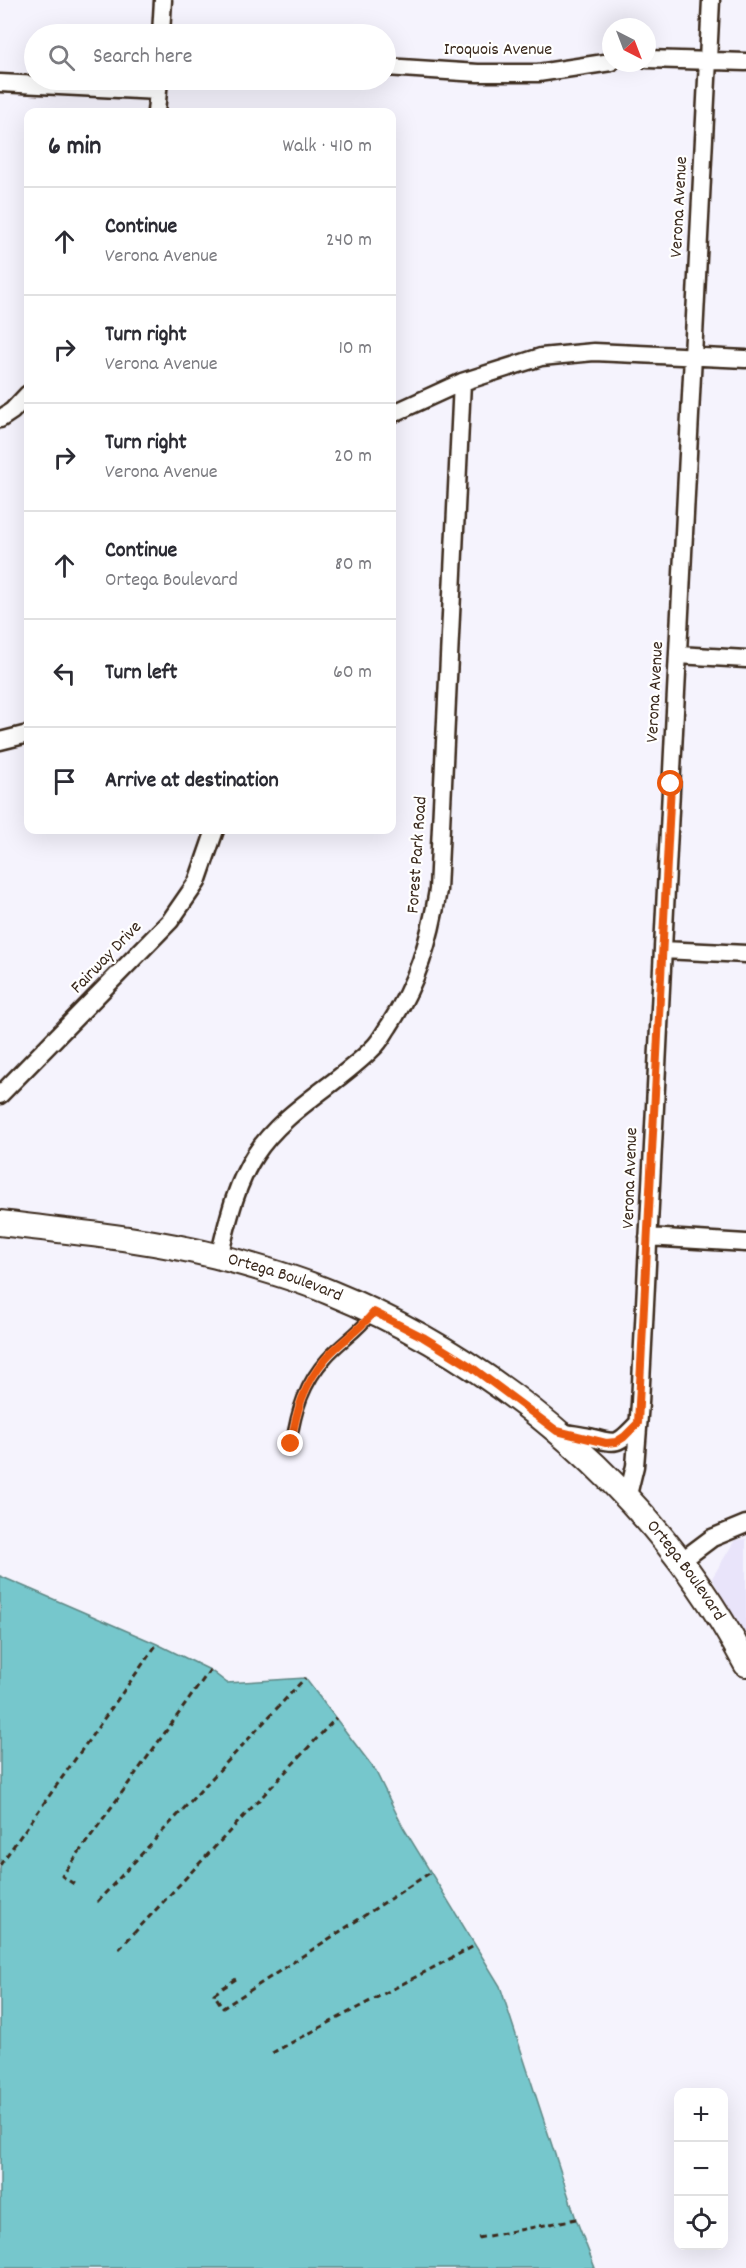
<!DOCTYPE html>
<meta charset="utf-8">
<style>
body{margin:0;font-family:Dekko,sans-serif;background:#f7f7f7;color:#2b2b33}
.controls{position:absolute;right:18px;bottom:18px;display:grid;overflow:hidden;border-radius:12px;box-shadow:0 6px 24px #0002}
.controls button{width:54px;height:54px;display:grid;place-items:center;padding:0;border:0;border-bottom:2px solid #e1e1e2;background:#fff;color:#2b2b33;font:30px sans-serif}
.compass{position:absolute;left:602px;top:18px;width:54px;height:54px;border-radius:50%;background:#fff;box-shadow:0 6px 24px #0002;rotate:138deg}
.stop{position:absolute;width:18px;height:18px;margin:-14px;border:4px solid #ea580c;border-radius:50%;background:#fff}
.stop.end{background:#ea580c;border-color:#fff;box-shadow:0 2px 6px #0008}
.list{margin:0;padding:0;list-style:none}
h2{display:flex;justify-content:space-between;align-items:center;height:78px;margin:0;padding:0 24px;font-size:26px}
h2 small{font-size:20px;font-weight:400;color:#7c7c81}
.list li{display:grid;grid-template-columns:39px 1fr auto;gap:18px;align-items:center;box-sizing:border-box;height:108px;padding:0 24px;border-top:2px solid #e1e1e2}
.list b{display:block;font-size:22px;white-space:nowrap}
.list p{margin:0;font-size:20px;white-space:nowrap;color:#7c7c81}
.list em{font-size:20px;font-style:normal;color:#7c7c81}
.icon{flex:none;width:33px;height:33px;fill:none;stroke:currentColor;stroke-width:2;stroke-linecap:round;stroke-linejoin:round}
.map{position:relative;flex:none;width:746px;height:2268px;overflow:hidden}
.search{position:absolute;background:#fff;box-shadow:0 6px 24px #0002;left:24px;top:24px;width:372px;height:66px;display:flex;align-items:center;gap:15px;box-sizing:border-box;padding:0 21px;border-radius:33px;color:#7c7c81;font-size:22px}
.panel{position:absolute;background:#fff;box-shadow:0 6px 24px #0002;left:24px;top:108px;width:372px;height:726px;border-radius:12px}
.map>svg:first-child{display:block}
.built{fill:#e9e4fa}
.water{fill:#76c7cc;stroke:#5e8886;stroke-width:1.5}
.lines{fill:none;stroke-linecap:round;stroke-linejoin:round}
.service-casing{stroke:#3b2a1e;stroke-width:13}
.minor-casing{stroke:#3b2a1e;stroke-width:21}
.secondary-casing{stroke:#3b2a1e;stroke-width:28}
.path{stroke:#3b2a1e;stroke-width:3;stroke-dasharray:6 4.5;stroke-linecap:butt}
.service{stroke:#fff;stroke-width:8}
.minor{stroke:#fff;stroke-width:16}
.secondary{stroke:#fff;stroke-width:24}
.route{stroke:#ea580c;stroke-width:8}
.labels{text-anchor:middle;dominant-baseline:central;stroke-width:4.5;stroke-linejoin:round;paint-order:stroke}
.street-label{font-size:18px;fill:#3b2a1e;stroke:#fff}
</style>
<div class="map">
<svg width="746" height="2268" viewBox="0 0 746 2268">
<rect width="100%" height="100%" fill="#f5f3fd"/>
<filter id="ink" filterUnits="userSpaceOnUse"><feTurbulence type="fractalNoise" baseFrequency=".0167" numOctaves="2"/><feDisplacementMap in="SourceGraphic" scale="12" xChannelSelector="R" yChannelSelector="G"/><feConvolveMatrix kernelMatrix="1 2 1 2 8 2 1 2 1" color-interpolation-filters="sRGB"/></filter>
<g filter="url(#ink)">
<!-- built -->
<path class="built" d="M746 1539V1641L712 1578 735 1540Z"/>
<!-- water -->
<path class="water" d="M0 1576 157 1644 210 1670 227 1683 305 1678 375 1770 403 1827 500 1986 576 2219 595 2268H0Z"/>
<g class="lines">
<defs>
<path id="service" d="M291 1444C296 1411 304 1383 327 1358 341 1342 359 1332 371 1315"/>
<path id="minor" d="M161 34 163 0
M647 59 746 62
M386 67 478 73H538L611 62
M0 83 158 91
M156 112 159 80
M392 414 462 382 541 357 594 352 746 359
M0 419 12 411 28 394
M678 655 746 659
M0 741 28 734
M663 950 746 954
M0 1095 170 921 197 882 215 830
M648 1237 746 1243
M219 1257C228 1221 235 1186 255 1155 284 1110 337 1085 373 1048 380 1042 384 1033 389 1026 417 983 430 941 438 890L462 382
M561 1432C570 1434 580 1435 589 1437 618 1445 617 1445 638 1423
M627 1499 635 1466 640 1403 711 0
M680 1562 712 1538 746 1524"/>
<g id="secondary">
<path id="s1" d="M0 1223C72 1232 146 1238 216 1256 254 1266 293 1277 329 1292 503 1363 658 1497 746 1664"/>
</g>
</defs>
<!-- service casing -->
<use href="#service" class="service-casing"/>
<!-- minor casing -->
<use href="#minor" class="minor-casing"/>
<!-- secondary casing -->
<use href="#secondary" class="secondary-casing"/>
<!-- path -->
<path class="path" d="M0 1865 157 1644
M74 1884 62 1876 210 1670
M97 1902 305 1678
M119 1949 336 1718
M236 1979 214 1994 223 2008 431 1872
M272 2053 476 1945
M478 2238 576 2219"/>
<!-- service -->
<use href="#service" class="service"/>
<!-- minor -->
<use href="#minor" class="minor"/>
<!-- secondary -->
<use href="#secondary" class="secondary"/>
</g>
</g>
<g class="lines" filter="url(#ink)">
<!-- route -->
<path class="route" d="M291 1444C296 1411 304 1384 326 1358 341 1341 359 1331 374 1312L423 1337 470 1366 557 1431 606 1443 616 1442 624 1437 638 1423 671 784"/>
</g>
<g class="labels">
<!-- street labels -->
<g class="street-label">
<text x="498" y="50">Iroquois Avenue</text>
<text transform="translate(680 207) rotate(-87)">Verona Avenue</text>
<text transform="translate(656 692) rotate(-87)">Verona Avenue</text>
<text transform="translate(418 855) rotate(-86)">Forest Park Road</text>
<text transform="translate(107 958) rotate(-46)">Fairway Drive</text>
<text transform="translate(631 1178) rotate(-88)">Verona Avenue</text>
<text stroke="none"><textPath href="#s1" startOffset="291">Ortega Boulevard</textPath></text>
<text stroke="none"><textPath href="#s1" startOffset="796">Ortega Boulevard</textPath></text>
</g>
</g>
</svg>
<div class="controls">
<button>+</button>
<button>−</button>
<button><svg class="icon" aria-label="locate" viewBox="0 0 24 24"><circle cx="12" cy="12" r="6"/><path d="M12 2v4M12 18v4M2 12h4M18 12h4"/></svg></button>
</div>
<svg class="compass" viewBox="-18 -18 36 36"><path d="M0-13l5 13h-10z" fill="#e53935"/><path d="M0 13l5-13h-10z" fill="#7c7c81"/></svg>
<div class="stop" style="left:671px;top:784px"></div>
<div class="stop end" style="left:291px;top:1444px"></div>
<div class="search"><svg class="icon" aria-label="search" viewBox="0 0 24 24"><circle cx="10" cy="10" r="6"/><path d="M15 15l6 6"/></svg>Search here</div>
<section class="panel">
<h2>6 min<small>Walk · 410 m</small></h2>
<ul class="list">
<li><svg class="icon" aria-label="ahead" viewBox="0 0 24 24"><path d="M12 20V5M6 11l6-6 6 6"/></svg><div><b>Continue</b><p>Verona Avenue</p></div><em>240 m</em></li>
<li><svg class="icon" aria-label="right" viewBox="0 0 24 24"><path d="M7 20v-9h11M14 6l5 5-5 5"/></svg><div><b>Turn right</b><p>Verona Avenue</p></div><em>10 m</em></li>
<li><svg class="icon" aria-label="right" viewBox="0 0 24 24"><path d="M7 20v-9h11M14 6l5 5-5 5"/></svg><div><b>Turn right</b><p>Verona Avenue</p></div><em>20 m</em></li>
<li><svg class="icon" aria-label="ahead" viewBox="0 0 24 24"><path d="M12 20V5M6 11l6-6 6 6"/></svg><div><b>Continue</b><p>Ortega Boulevard</p></div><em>80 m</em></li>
<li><svg class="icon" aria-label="left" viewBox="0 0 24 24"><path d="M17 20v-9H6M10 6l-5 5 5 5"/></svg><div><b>Turn left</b></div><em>60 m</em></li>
<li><svg class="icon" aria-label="arrive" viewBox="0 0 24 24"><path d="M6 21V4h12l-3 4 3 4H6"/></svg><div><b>Arrive at destination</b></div></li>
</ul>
</section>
</div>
